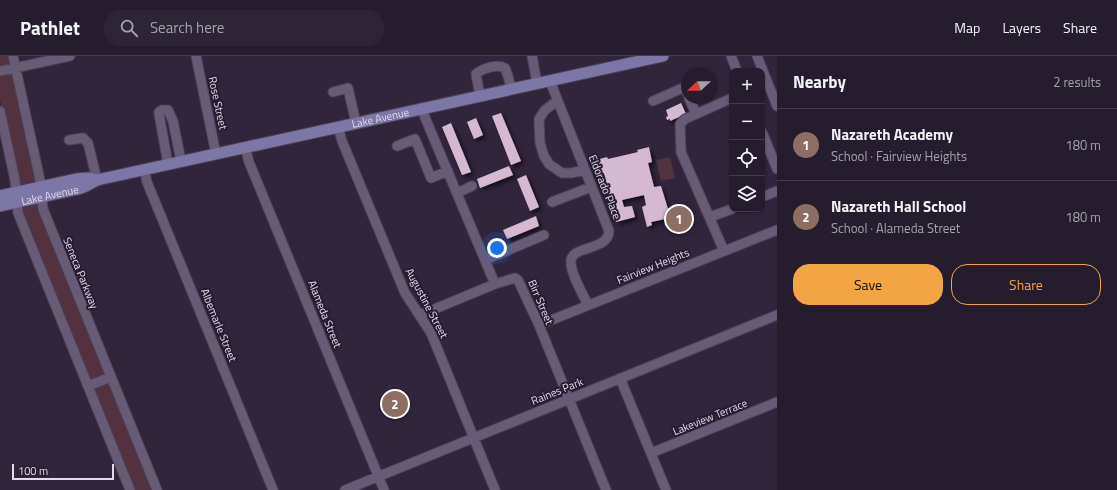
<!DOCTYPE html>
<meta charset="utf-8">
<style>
body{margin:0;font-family:"Titillium Web",sans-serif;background:#2d2535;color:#f1f3f6}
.controls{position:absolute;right:12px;top:12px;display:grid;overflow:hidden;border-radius:8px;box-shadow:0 1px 3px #0004}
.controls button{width:36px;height:36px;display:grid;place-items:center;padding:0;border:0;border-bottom:1px solid #423a49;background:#251c2d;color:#f1f3f6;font:20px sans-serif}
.compass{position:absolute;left:681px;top:12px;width:36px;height:36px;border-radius:50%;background:#251c2d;box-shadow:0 1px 3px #0004;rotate:248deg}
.scale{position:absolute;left:12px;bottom:10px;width:102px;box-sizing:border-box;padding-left:4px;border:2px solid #e3dbeb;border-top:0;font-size:11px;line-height:14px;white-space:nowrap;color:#e3dbeb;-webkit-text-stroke:3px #271c32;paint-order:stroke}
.you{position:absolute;left:497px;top:192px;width:14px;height:14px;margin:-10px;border:3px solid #fff;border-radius:50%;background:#1a73e8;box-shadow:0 0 0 6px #1a73e833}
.badge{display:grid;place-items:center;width:26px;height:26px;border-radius:50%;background:#f3a443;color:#fff;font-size:13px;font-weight:700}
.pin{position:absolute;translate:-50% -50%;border:2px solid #fff;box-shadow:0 1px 4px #0006}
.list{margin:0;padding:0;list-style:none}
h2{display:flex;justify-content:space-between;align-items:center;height:52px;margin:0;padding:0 16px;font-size:17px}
h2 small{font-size:13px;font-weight:400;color:#a3a1aa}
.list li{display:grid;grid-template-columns:26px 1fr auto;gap:12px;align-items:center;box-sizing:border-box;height:72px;padding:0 16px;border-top:1px solid #423a49}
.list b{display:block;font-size:15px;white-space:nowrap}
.list p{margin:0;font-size:13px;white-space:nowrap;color:#a3a1aa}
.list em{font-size:13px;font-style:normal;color:#a3a1aa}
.actions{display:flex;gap:8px;padding:12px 16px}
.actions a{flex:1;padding:9px 0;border:1px solid #f3a443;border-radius:16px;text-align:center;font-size:14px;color:#f3a443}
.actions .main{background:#f3a443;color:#111}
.icon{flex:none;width:22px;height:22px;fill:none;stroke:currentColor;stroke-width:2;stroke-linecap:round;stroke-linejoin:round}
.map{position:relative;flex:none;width:777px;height:434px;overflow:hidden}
header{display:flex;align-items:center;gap:24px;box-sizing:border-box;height:56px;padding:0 20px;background:#251c2d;border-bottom:1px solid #423a49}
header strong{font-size:19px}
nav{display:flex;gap:22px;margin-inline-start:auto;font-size:14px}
.search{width:280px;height:36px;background:#2d2535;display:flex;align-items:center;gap:10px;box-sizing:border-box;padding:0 14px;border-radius:16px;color:#a3a1aa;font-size:15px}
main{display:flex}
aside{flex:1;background:#251c2d}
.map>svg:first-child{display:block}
.green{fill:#52323e}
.building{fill:#d5b9d0;filter:url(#shadow)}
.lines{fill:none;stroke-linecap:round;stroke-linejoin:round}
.minor-casing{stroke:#4e4357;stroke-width:11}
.major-casing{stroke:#4e4357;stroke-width:13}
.minor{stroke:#685b76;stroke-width:9}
.major{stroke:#7c77a7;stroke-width:11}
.labels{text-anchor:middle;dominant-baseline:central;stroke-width:4;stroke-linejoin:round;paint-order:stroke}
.street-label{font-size:11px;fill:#e3dbeb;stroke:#271c32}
</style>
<header>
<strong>Pathlet</strong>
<div class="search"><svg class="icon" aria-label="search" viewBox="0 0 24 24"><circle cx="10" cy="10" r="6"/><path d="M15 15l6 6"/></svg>Search here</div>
<nav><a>Map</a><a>Layers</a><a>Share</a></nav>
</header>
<main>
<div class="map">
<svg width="777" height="434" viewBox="0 0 777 434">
<defs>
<filter id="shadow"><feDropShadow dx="3" dy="3" stdDeviation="2" flood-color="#0009"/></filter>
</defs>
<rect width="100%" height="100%" fill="#31253c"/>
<!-- green -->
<path class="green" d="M0 0H9L36 124C32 128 24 129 19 128L17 122 0 44Z
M670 101 675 122 661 125 656 104Z
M35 146 37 149 153 434H134L21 157V149Z"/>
<!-- building -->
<path class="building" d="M681 47 686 58 670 65V63L667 64 666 61 668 60 666 54Z
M501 57 521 105 511 109 492 60Z
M476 62 483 79 474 83 467 66Z
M451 67 471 116 462 119 442 71Z
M649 91 652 106 648 107 654 131 661 130 668 153 676 151 677 155 669 157 670 162 651 166 652 169 647 171 642 151 646 149 644 139 622 144 624 151 632 150 635 161 616 166 604 117 600 118 596 104 607 101 608 103 638 96 637 94Z
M509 110 513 119 480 132 477 123Z
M526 119 539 151 530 155 517 123Z
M536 160 539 170 507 183 503 174Z"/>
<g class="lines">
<defs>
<path id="minor" d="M13 0 40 124 43 153 157 434
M196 0 216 98
M532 0 537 27
M731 0 737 15
M757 0 777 50
M0 15 70 0
M550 25 609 175C609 190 586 191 576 197 573 199 571 202 571 205 570 217 583 238 588 249
M333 36 348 32 356 67
M480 40 476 18C483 12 497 8 505 12L508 20 511 32
M689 42 696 58
M557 45 545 54 539 63 540 87 544 100 549 108 562 117H571L585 114
M653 45 685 31 687 37
M421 52 495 228
M0 55 15 124 18 157 130 434
M338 71 342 85 405 237 431 277 495 434
M762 76 777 113
M69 84 83 82 88 87 97 124
M397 90 415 83 431 122 448 115
M245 91 249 106 384 434
M168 108 159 58V56L162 54H168L173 65 181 105
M144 113 147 126 273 434
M457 137 472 130
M762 141 777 135
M552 146 591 131
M710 161 732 153
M724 195 681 96 680 68 685 63 732 42
M485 204 544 179
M420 259 495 228 515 222 518 224 539 269 606 434
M539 269 777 174
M620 322 666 434
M88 330 111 321
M651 397 777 346
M345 434 777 259"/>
<g id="major">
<path d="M0 140 76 123 89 122 97 124"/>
<path id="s1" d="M0 150 78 133 86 130 97 124 663 0"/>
</g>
</defs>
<!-- minor casing -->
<use href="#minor" class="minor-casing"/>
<!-- major casing -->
<use href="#major" class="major-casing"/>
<!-- minor -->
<use href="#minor" class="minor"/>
<!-- major -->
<use href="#major" class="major"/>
</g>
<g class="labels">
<!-- street labels -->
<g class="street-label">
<text transform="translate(218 47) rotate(78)">Rose Street</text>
<text stroke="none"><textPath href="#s1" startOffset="391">Lake Avenue</textPath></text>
<text transform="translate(605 131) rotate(68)">Eldorado Place</text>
<text stroke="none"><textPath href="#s1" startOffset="51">Lake Avenue</textPath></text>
<text transform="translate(653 210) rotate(-22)">Fairview Heights</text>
<text transform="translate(81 217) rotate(68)">Seneca Parkway</text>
<text transform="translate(541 246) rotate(67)">Birr Street</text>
<text transform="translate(427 247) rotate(62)">Augustine Street</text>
<text transform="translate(325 258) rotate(68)">Alameda Street</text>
<text transform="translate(219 269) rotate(68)">Albemarle Street</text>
<text transform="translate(557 335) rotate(-22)">Raines Park</text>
<text transform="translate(710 361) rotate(-22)">Lakeview Terrace</text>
</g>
</g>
</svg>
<div class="controls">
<button>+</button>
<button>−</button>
<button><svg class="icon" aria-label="locate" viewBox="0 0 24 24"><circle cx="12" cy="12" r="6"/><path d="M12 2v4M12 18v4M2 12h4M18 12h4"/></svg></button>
<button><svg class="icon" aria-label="layers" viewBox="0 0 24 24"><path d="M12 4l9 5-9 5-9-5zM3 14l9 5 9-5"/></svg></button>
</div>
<svg class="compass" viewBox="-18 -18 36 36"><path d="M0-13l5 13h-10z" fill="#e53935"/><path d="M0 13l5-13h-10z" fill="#a3a1aa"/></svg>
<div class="scale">100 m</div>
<div class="you"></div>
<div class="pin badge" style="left:679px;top:163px;background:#8d6e63">1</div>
<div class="pin badge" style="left:395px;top:348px;background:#8d6e63">2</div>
</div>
<aside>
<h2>Nearby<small>2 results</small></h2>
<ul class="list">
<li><span class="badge" style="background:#8d6e63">1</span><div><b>Nazareth Academy</b><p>School · Fairview Heights</p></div><em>180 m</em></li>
<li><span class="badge" style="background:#8d6e63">2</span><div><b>Nazareth Hall School</b><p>School · Alameda Street</p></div><em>180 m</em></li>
</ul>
<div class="actions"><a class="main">Save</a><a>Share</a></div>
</aside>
</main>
